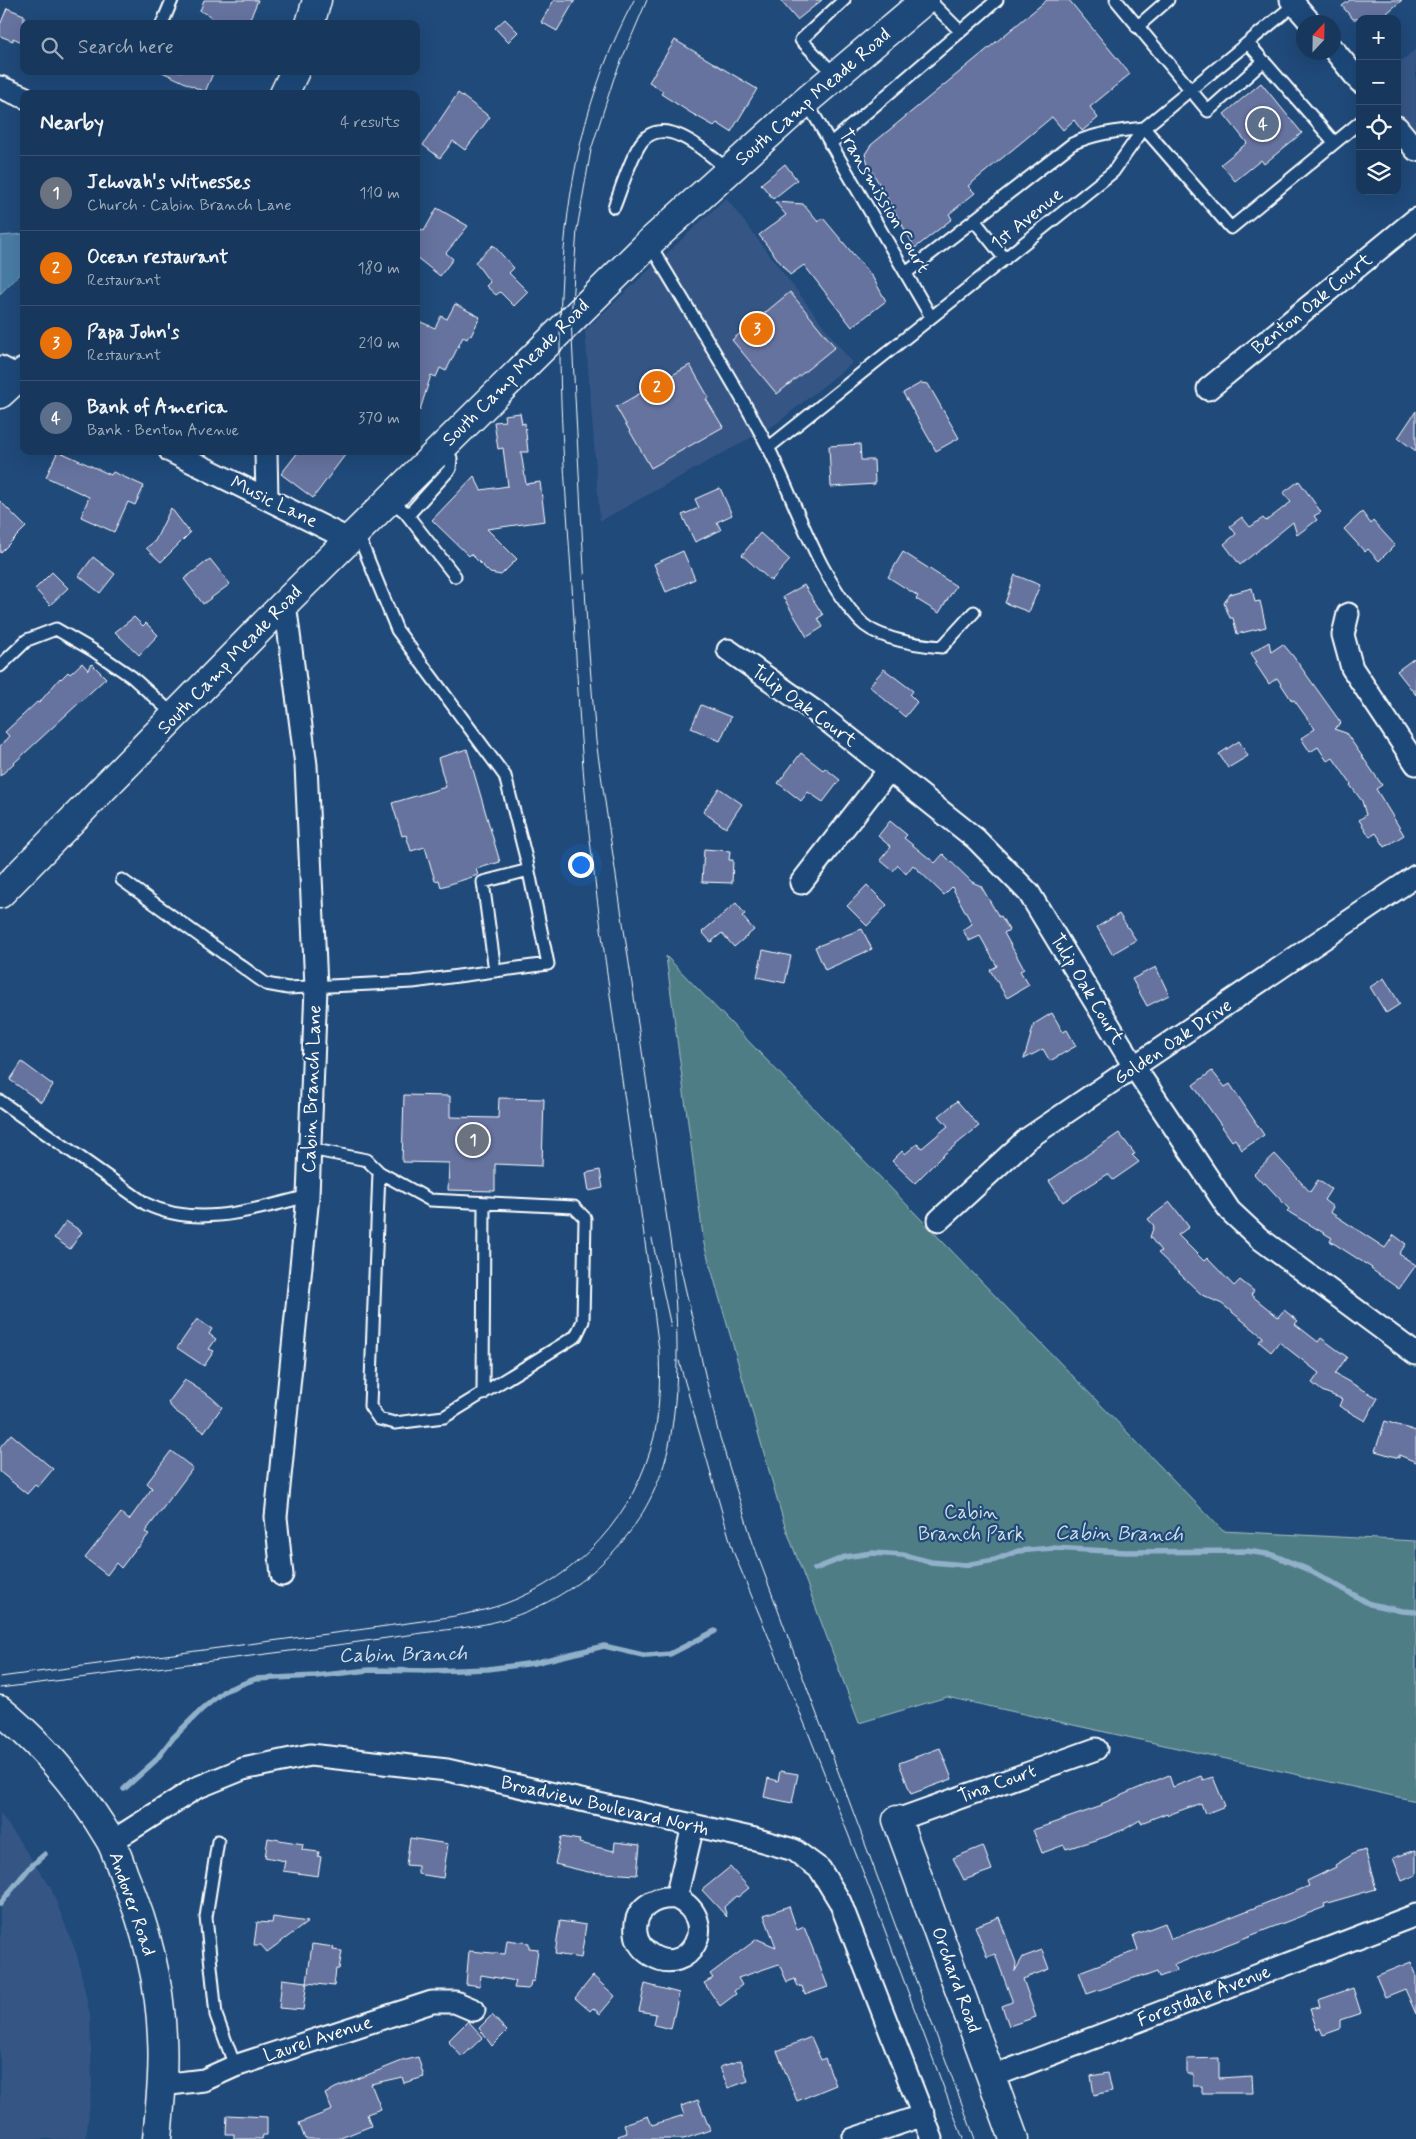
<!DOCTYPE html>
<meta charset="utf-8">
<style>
body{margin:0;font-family:Mynerve,sans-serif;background:#244365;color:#f1f3f6}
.controls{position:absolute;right:15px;top:15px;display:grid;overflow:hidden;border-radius:10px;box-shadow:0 5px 20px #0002}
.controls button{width:45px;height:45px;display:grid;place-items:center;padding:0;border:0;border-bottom:1px solid #365272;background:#17385c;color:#f1f3f6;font:25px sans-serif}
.compass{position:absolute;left:1296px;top:15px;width:45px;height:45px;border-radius:50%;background:#17385c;box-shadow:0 5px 20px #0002;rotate:22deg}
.you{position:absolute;left:580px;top:864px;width:18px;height:18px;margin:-12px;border:4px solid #fff;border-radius:50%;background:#1a73e8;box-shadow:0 0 0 8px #1a73e833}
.badge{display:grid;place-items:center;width:32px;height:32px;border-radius:50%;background:#8abfa5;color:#fff;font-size:16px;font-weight:700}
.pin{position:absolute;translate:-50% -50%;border:2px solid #fff;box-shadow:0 1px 5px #0006}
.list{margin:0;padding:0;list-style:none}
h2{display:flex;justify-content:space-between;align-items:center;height:65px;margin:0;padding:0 20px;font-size:21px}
h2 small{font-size:16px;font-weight:400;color:#9eacbb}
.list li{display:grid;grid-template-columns:32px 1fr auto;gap:15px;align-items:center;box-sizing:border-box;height:75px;padding:0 20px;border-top:1px solid #365272}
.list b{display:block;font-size:19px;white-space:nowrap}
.list p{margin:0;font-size:16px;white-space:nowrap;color:#9eacbb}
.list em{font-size:16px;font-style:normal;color:#9eacbb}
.icon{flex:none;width:28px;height:28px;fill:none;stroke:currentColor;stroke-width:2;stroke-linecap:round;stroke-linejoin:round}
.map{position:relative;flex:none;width:1416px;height:2139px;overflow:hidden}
.search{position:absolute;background:#17385c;box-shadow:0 5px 20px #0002;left:20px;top:20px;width:400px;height:55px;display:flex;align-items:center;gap:12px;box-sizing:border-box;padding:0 18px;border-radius:10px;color:#9eacbb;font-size:19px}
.panel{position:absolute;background:#17385c;box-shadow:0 5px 20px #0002;left:20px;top:90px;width:400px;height:365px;border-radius:10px}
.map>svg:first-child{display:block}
.built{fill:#345685}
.green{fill:#4f7d86;stroke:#a7bec2}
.water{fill:#487ba5;stroke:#91b0c9}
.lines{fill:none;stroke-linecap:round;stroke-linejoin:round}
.stream{stroke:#91b0c9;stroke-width:5.5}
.building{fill:#66739f;stroke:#fff}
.service-casing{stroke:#fff;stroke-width:15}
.minor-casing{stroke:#fff;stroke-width:25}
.tertiary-casing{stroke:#fff;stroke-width:31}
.secondary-casing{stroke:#fff;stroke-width:31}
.service{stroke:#1f4a7a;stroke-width:11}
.minor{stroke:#1f4a7a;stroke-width:21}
.tertiary{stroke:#1f4a7a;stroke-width:28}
.secondary{stroke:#1f4a7a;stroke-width:28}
.tram{stroke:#fff;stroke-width:1}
.labels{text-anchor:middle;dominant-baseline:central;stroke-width:4.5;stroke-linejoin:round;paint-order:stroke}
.street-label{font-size:19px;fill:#fff;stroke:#1f4a7a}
.park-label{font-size:19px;fill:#d3dee1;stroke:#1f4a7a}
.water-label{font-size:20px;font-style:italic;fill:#d1dee8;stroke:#1f4a7a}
</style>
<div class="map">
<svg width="1416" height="2139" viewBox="0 0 1416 2139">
<rect width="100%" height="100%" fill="#1f4a7a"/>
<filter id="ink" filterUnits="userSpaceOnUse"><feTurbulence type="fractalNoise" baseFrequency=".02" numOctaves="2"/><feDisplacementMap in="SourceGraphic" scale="10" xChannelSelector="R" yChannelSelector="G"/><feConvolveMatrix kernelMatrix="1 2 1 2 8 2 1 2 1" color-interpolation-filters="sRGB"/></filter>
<g filter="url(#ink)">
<!-- built -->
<path class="built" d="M1416 49V135L1397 112V64Z
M726 198 852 363 776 424 600 521 585 330Z
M0 1813 50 1886 77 1955 90 2015 92 2084 86 2139H0Z"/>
<!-- green -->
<path class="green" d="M666 956 1223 1531 1416 1541V1801L947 1697 859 1723 784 1523 704 1244Z"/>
<!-- water -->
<path class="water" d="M24 234V269L0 294V236Z"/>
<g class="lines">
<!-- stream -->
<path class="stream" d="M815 1569 845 1557 872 1553 903 1555 931 1562 965 1565 995 1560 1018 1551 1052 1548 1126 1552 1247 1551 1273 1555 1309 1570 1370 1604 1402 1611 1416 1612
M124 1789 155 1761 173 1738 201 1710 224 1691 255 1679 316 1676 369 1670 431 1671 488 1669 534 1663 604 1646 647 1656 670 1654 715 1631
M0 1904 29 1868 45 1854"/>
</g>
<!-- building -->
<path class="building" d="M204 0H258L248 24H208L211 16 200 11Z
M554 0H575L557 31 541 22Z
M780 0H822L797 20Z
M1047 0H1069L1130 74 1090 107 1098 118 1082 131 1074 120 1063 130 1052 117 1023 141 968 186 975 193 949 214 952 219 915 248 868 164 865 154 871 145Z
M1350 0H1402L1380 19H1353L1342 6Z
M7 8 24 15V43L13 38V41L0 36V25Z
M505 19 518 32 508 42 495 28Z
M675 40 757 89 731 132 717 123 714 126 691 113 661 94 663 91 649 82Z
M160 71H214L205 92Z
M1261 83 1302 133 1264 164 1261 160 1235 181 1221 164 1247 143 1224 114Z
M458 93 490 117 465 150 453 141 440 158 423 145Z
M785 164 797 180 773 199 761 184Z
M775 202 803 204 818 222 823 218 873 278 886 301 852 327 804 265 790 275 759 235 786 215Z
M437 208 468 226 446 253 453 259 440 276 416 257V239L421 229 424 231Z
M493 245 514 268 509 273 528 292 514 306 500 292 496 295 486 286 490 282 475 262Z
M790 292 835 347 777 394 732 340Z
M455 304 480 317 471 336 469 335 467 339 463 337 446 371 440 368 436 377 431 375 420 410 416 409V320L435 328 441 316 447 319Z
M690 365 709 398 706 399 723 427 651 468 616 407Z
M921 383 928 384 959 438 936 451 903 393Z
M1416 411V451L1398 438Z
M520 413 522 424 525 423 528 452H521L526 484 540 482 545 521 487 529 517 559 501 575 490 573 471 554 469 556 432 520 474 476 481 490 508 486 503 448 498 449 494 422 505 421 504 415Z
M860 444 861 460H874L875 484 831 487 829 446Z
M58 451 111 475 113 472 144 486 135 505 128 502 114 532 81 517 89 497 46 477Z
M299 451H348L313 498 281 474Z
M1299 481 1321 512 1314 516 1317 520 1297 535 1293 522 1240 565 1224 544 1236 534 1230 526 1242 517 1250 527 1263 518 1266 521 1291 502 1283 493Z
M720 488 732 515 717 522 721 530 695 542 682 515 699 508 695 499Z
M0 501 26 527 0 553Z
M171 508 190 533 161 562 146 548 155 541Z
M1362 512 1371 524 1373 521 1395 545 1379 561 1368 549 1365 552 1344 529Z
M760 533 790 560 771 581 742 555Z
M683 551 695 579 666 592 654 564Z
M903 552 956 586 939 613 916 599 918 596 888 577Z
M93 557 115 574 100 593 79 576Z
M210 559 230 584 203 604 184 579Z
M52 572 68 588 50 605 35 589Z
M1015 575 1040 585 1029 612 1005 603Z
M804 585 823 615 818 618 823 627 807 637 783 597Z
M1252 588 1255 602 1260 601 1266 627 1237 634 1233 618H1230L1224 603 1230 594Z
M134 617 143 626 146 623 158 635 139 655 115 632Z
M1269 642 1271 652 1283 644 1293 656 1341 723 1334 729 1346 733 1382 785 1376 789 1404 835 1385 847 1376 833 1370 837 1359 820 1366 815 1362 801 1350 785 1351 784 1333 758 1327 761 1318 747 1310 752 1301 738 1315 729 1294 700 1292 701 1277 678 1269 684 1255 663 1257 662 1251 653Z
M1416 657V695L1397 671Z
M82 663 88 670 92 664 106 678 0 776V746L9 736 5 732 37 702 39 703 60 678 61 679 68 672 70 674Z
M884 669 913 691 910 695 917 702 905 717 869 686Z
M701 705 731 717 720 741 691 728Z
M1239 741 1248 756 1228 768 1219 754Z
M467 749 500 862 476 869 478 875 441 887 439 880 435 881 425 847 411 851 406 835 402 836 392 803 446 787 438 758Z
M801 753 823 770 825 768 840 780 823 802 808 792 801 801 778 783Z
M719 788 742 804 726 828 703 812Z
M890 821 907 835 904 838 935 863 943 854 972 882 981 886 999 917 1001 916 1009 930 1004 933 1024 969 1020 971 1029 985 1007 998 990 970 997 966 980 936 969 941 963 930 972 924 952 887 944 895 913 865 906 874 898 865 893 871 880 860 891 847 878 836Z
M704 849 730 851 729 860H733L732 883 702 882Z
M867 885 887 905 867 926 847 906Z
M736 903 745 914 742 916 754 930 734 947 722 933 711 942 702 932Z
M1119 914 1136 940 1112 954 1097 927Z
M862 929 872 949 825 970 815 947Z
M763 950 791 956 785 983 757 977Z
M1156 967 1169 995 1147 1006 1132 979Z
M1384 978 1400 1004 1386 1013 1370 987Z
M1052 1013 1063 1032 1067 1030 1076 1046 1050 1061 1043 1049 1024 1059 1034 1024Z
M22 1062 53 1085 41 1102 10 1080Z
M1212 1071 1225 1087 1230 1084 1264 1135 1242 1150 1235 1139 1232 1141 1193 1085Z
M404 1095 450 1096V1117L498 1118 499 1098 544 1099 542 1166 495 1164V1191L448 1190 449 1163 402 1162Z
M957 1101 979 1126 942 1156 915 1183 892 1161 902 1151 905 1154 917 1144 922 1148 948 1126 939 1116Z
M1119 1133 1135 1154 1132 1155 1139 1162 1113 1180 1108 1174 1063 1202 1049 1181Z
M1275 1154 1310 1192 1318 1180 1331 1189 1324 1200 1333 1207 1330 1212 1385 1248 1394 1235 1406 1244 1399 1254 1416 1265 1399 1289 1371 1269 1372 1268 1330 1241 1332 1238 1287 1211 1289 1209 1265 1183 1263 1184 1254 1174Z
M600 1170 603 1188 589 1191 586 1173Z
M1170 1202 1189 1227 1178 1235 1204 1261 1207 1258 1234 1286 1240 1280 1254 1291 1251 1295 1278 1317 1284 1310 1298 1321 1295 1324 1318 1342 1321 1338 1347 1357 1335 1374 1378 1398 1365 1421 1339 1406 1342 1399 1322 1391 1312 1383 1319 1373 1279 1342 1271 1352 1259 1342 1263 1337 1222 1304 1202 1295 1158 1253 1161 1251 1150 1237 1154 1226 1148 1219Z
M66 1221 82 1232 70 1249 54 1238Z
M197 1319 212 1329 209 1334 216 1339 209 1349 214 1351 204 1366 177 1348Z
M185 1380 211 1397 222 1407 204 1432 174 1410 168 1403Z
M1385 1421 1416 1431V1462L1399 1455V1458L1375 1451Z
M11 1434 53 1469 38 1487 35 1485 27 1494 0 1472V1447Z
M171 1451 193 1468 145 1532 149 1534 138 1548 137 1547 121 1568 116 1563 107 1575 85 1558 121 1513 129 1520 152 1488 147 1483Z
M940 1748 952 1779 911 1794 899 1763Z
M780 1771 798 1774 792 1803 764 1797 768 1778 778 1781Z
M1169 1775 1173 1787 1201 1776 1203 1780 1213 1777 1225 1806 1205 1814 1201 1803 1168 1815 1167 1813 1141 1823 1140 1820 1125 1829 1105 1837 1066 1849 1064 1845 1042 1853 1033 1830 1102 1806 1101 1804Z
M561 1837 580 1840 579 1843 614 1851 615 1842 640 1845 637 1875 588 1872 555 1864Z
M268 1838 303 1844 302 1850 319 1852 318 1856 321 1857 318 1876 283 1871 285 1861 265 1857Z
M410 1838 448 1844 443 1878 418 1874V1866L406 1865Z
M983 1846 992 1870 964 1880 953 1858Z
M1365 1850 1376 1889 1324 1904 1325 1907 1174 1965 1176 1971 1159 1977 1157 1972 1143 1977V1975L1087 1994 1079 1972 1138 1950 1133 1935 1165 1923 1171 1939 1221 1921 1309 1886 1307 1881 1336 1867 1335 1865 1355 1853Z
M1416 1850V1875L1402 1881 1393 1858Z
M730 1867 749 1888 738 1897 736 1896 724 1907 727 1917 702 1890Z
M789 1906 797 1930 804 1927 828 1987 805 1995 802 1986 798 1987 795 1979 787 1982 779 1964 738 1978 742 1985 734 1991 736 1994 720 2006 704 1983 713 1978 710 1974 757 1939 776 1947 764 1915Z
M273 1917 308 1922 267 1952 261 1945H254L257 1922 272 1923Z
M999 1917 1016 1963 1015 1971 1023 1957 1042 1950 1049 1969 1023 1979 1036 2017 1009 2026 1002 2006 1012 2002V2000L995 1954 987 1957 975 1926Z
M560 1921 586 1925 581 1958 555 1954Z
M507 1940 529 1943V1948L538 1949 534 1982 531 1981 530 1987 528 1989 514 1988 516 1981 481 1975 480 1986 466 1984 469 1951 505 1954Z
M312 1944 334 1947 333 1950 342 1951 339 1969H336L334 1986 307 1983Z
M1411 1962 1416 1974V2014L1405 1989 1385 1997 1376 1976Z
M593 1976 615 1996 600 2014 593 2008 590 2011 575 1998Z
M282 1979 307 1982 303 2010 279 2008Z
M645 1984 679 1993 671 2029 654 2025 656 2014 639 2011Z
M1353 1988 1361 2013 1340 2020V2029L1323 2035 1320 2028 1317 2030 1310 2009 1320 2007 1318 2000Z
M492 2015 507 2031 492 2046 479 2028Z
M468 2021 483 2037 462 2057 448 2041Z
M811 2037 821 2060 825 2058 836 2085 797 2101 777 2051Z
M418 2057 424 2077 404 2083 402 2077 371 2084 381 2109 367 2114 371 2126 338 2139H305L299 2123 332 2110 325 2094 335 2088 402 2061Z
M1219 2058V2078L1252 2076 1253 2093H1202V2086H1193V2074H1187V2059Z
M741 2060 748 2081 728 2088 720 2067Z
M1108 2073 1112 2091 1094 2095 1091 2076Z
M698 2100 710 2130 684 2139H619L618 2136 627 2133 624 2124 648 2116 652 2125 684 2115 681 2106Z
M227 2115 267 2117V2135H263L262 2139H234V2134H226Z"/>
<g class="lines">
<defs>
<path id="service" d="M929 0 960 31
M1116 0 1208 111 1264 61
M162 24 172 0
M1137 27 1168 0
M1248 43 1334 142
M836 76 801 40 844 0
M806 101 931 317
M830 144 997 0
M614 207C621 190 629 162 639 146 661 109 708 153 729 171
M974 220 1005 259
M649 243C689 311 732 377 768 447 796 502 817 575 860 621 877 639 918 645 942 647L974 612
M906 273 1072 144C1095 133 1119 131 1144 128L1231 228 1360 122
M768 448 1113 172 1144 128 1295 4
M389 499 405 512H411L450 469 451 458 441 448
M405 512 455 576
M0 666 27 640 56 629 94 651 132 677 175 716
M122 880 266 984 288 988 413 982 548 964 527 862 505 776 397 630 357 532
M495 971 483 882 529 870
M0 1101 146 1204C197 1229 257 1209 308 1196
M310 1149 367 1160 379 1172 370 1406 379 1419 395 1423 444 1417 576 1336 583 1321 585 1218 574 1207 430 1200 379 1172
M483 1394 484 1203
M218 1841 206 1917 216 2015 235 2066"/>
<path id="minor" d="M1291 0 1310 22
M1334 50 1360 82
M0 87 24 97
M1397 127 1416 150
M0 367 24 379
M1208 389 1416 219
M170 451 350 540
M266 451 267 499
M1348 614 1343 635 1352 668 1416 764
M728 650 820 715 976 839 1029 893 1135 1068 1230 1211 1259 1238 1416 1354
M801 883 889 770
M939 1220 1027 1139 1416 876
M282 1575 276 1517 308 1196 316 987 306 765 285 603
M897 1820 1096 1749
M111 1842 196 1788 243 1769 310 1755 447 1770 755 1839 794 1850 820 1869 840 1902 932 2139
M676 1898C722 1920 689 1979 651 1955 643 1950 637 1942 636 1933 633 1908 655 1896 676 1898L693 1826
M991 2077 1416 1915
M162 2085 204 2080 235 2066 432 2002H455L474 2010
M853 2139 924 2115"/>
<path id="tertiary" d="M310 24 317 0
M284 94 295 71
M0 394 24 372
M897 1820 1014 2139"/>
<path id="secondary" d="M0 894 285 603 649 243 806 101 925 0
M0 1710C44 1746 81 1791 110 1840 116 1851 120 1864 124 1875 146 1927 160 1981 162 2037 164 2071 160 2105 157 2139"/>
</defs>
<!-- service casing -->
<use href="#service" class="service-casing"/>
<!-- minor casing -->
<use href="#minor" class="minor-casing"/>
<!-- tertiary casing -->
<use href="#tertiary" class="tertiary-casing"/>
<!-- secondary casing -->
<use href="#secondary" class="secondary-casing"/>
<!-- service -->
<use href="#service" class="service"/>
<!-- minor -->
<use href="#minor" class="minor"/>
<!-- tertiary -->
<use href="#tertiary" class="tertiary"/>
<!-- secondary -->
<use href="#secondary" class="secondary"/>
<!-- tram -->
<path class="tram" d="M652 1239 671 1327
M677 1252 718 1431 753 1543 975 2139
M679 1361 733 1551 810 1737 865 1877 963 2139
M0 1677C98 1664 196 1651 294 1638 337 1633 380 1627 422 1621 450 1617 478 1613 504 1604 579 1577 635 1515 654 1437 660 1409 660 1378 659 1350 638 1177 609 1005 589 832 580 750 577 668 572 586 559 387 536 183 634 0
M0 1688C112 1674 225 1659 337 1645 370 1640 404 1636 437 1631 462 1628 488 1625 512 1617 591 1591 655 1523 670 1440 681 1379 677 1314 672 1253L596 741 587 627 571 319 577 229 591 150 614 78 647 0"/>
</g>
</g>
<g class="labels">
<!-- street labels -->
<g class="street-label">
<text transform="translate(813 97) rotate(-41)">South Camp Meade Road</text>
<text transform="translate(884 201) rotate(60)">Transmission Court</text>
<text transform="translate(1027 219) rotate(-39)">1st Avenue</text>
<text transform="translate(1312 304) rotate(-39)">Benton Oak Court</text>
<text transform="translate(516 373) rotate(-45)">South Camp Meade Road</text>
<text transform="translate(274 502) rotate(26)">Music Lane</text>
<text transform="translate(230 660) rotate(-46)">South Camp Meade Road</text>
<text transform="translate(804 706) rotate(36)">Tulip Oak Court</text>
<text transform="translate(1087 989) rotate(59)">Tulip Oak Court</text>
<text transform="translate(1173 1042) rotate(-34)">Golden Oak Drive</text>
<text transform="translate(312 1089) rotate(-88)">Cabin Branch Lane</text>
<text transform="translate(997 1784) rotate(-20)">Tina Court</text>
<text transform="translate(605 1806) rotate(13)">Broadview Boulevard North</text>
<text transform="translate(132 1904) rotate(71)">Andover Road</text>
<text transform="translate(956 1980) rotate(70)">Orchard Road</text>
<text transform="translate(1204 1996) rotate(-21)">Forestdale Avenue</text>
<text transform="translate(318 2039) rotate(-18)">Laurel Avenue</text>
</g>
<!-- park labels -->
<g class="park-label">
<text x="971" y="1512">Cabin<tspan x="971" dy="22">Branch Park</tspan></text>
</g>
<!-- water labels -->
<g class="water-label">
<text transform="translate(1119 1534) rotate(1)">Cabin Branch</text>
<text transform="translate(403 1655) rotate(-1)">Cabin Branch</text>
</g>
</g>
</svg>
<div class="controls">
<button>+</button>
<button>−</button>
<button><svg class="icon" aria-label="locate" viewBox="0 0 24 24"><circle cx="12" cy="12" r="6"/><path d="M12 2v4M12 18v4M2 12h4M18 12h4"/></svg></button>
<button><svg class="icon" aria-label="layers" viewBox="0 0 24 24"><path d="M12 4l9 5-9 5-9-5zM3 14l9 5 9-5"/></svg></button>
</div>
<svg class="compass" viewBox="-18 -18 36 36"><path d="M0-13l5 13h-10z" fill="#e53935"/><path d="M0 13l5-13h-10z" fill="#9eacbb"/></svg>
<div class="you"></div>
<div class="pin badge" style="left:473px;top:1140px;background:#6b7280">1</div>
<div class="pin badge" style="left:657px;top:387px;background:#e8710a">2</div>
<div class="pin badge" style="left:757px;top:329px;background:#e8710a">3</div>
<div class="pin badge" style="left:1263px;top:124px;background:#5c6f8a">4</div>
<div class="search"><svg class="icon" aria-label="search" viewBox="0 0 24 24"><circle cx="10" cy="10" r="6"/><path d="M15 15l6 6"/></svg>Search here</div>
<section class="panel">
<h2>Nearby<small>4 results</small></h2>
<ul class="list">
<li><span class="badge" style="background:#6b7280">1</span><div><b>Jehovah's Witnesses</b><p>Church · Cabin Branch Lane</p></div><em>110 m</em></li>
<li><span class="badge" style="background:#e8710a">2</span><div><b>Ocean restaurant</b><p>Restaurant</p></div><em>180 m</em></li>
<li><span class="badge" style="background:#e8710a">3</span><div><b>Papa John's</b><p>Restaurant</p></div><em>210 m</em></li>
<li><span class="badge" style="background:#5c6f8a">4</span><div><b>Bank of America</b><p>Bank · Benton Avenue</p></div><em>370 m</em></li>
</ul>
</section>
</div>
